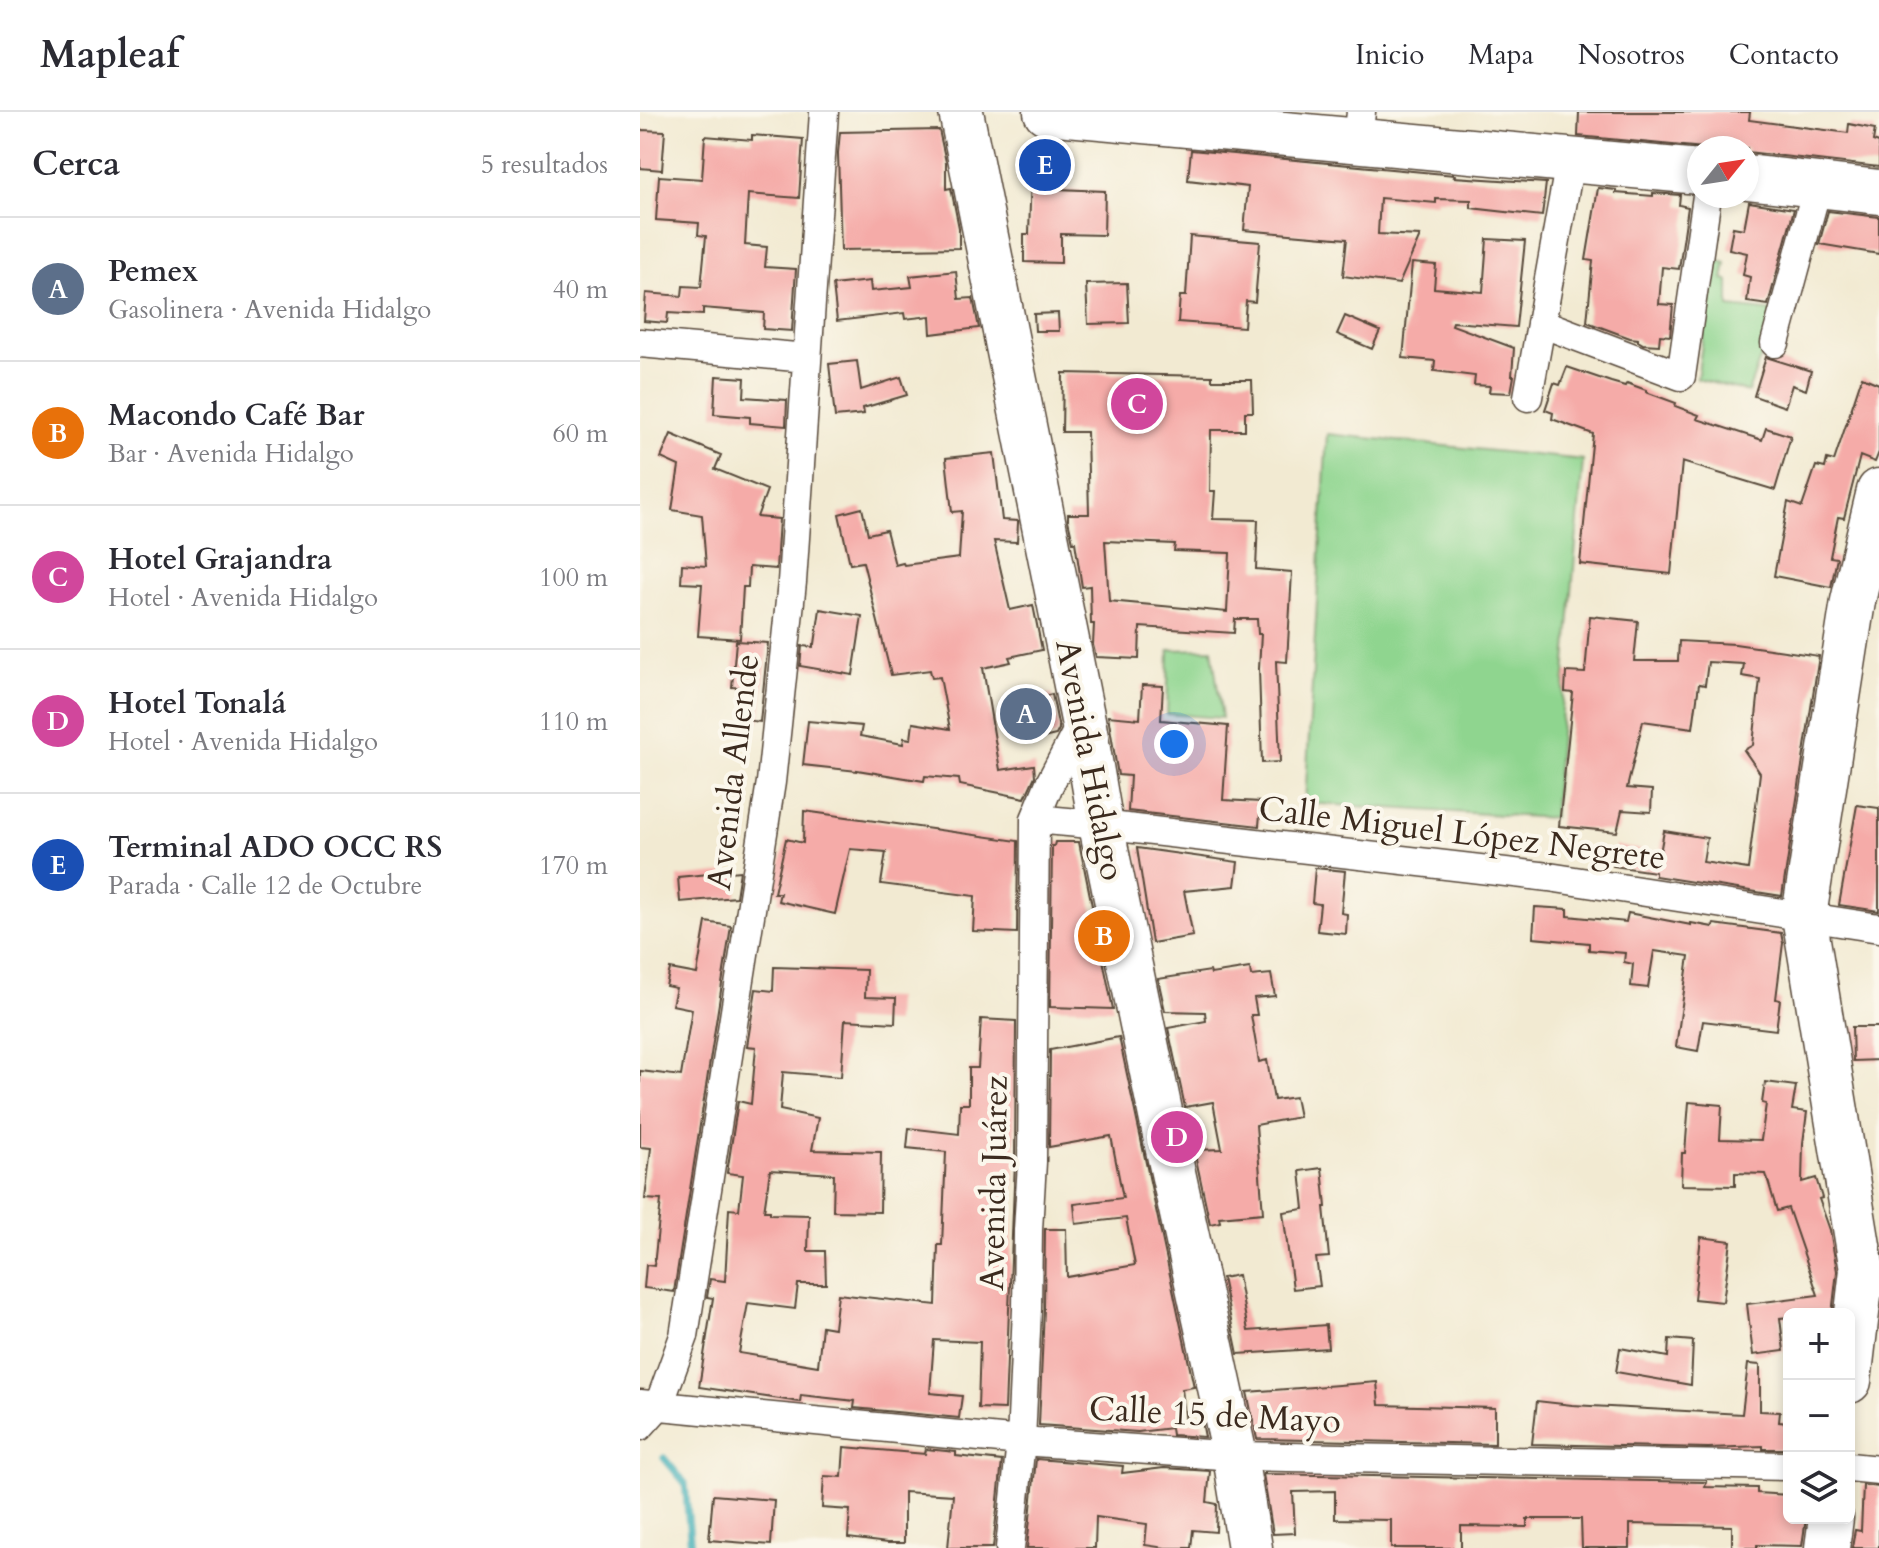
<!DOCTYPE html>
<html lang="es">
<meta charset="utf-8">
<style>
body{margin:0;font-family:Cardo,serif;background:#f2f2f3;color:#2b2b33}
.controls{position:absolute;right:24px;bottom:24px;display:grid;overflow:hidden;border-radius:12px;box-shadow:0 4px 12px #0003}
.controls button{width:72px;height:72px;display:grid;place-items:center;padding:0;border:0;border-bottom:2px solid #e1e1e2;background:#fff;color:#2b2b33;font:40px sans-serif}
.compass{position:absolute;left:1047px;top:24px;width:72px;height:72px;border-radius:50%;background:#fff;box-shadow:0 4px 12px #0003;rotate:60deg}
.you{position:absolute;left:534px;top:632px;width:28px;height:28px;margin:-20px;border:6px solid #fff;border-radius:50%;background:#1a73e8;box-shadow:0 0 0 12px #1a73e833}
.badge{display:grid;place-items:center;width:52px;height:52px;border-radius:50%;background:#b45309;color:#fff;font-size:26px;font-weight:700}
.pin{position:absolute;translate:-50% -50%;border:4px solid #fff;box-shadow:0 2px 8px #0006}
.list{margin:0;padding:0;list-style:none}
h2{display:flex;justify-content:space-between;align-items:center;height:104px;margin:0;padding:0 32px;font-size:34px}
h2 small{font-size:26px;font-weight:400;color:#7c7c81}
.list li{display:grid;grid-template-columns:52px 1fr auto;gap:24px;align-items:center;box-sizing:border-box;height:144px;padding:0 32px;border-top:2px solid #e1e1e2}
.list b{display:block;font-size:30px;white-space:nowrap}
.list p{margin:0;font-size:26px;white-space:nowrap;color:#7c7c81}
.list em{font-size:26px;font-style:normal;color:#7c7c81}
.icon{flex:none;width:44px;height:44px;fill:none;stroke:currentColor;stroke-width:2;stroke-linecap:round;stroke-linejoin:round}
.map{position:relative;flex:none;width:1239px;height:1436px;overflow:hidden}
header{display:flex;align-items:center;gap:48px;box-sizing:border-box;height:112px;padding:0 40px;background:#fff;border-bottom:2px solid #e1e1e2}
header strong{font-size:38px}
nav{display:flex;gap:44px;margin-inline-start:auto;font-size:28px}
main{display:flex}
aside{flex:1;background:#fff}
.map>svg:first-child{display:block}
.green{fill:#8fd58f;stroke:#658056;stroke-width:2}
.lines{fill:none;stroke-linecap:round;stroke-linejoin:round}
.stream{stroke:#3cadb5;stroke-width:7}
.building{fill:#f5aba8;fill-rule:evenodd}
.street-casing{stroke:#564739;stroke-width:31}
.primary-casing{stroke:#564739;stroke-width:47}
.street{stroke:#fff;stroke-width:28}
.primary{stroke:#fff;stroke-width:44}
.labels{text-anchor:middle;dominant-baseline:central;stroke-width:8;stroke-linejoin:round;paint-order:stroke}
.street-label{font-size:34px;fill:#3b2a1e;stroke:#fbf7ec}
</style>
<header>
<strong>Mapleaf</strong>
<nav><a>Inicio</a><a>Mapa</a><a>Nosotros</a><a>Contacto</a></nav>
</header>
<main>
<aside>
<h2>Cerca<small>5 resultados</small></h2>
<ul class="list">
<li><span class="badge" style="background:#5c6f8a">A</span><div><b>Pemex</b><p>Gasolinera · Avenida Hidalgo</p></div><em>40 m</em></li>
<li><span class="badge" style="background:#e8710a">B</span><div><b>Macondo Café Bar</b><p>Bar · Avenida Hidalgo</p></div><em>60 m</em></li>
<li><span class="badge" style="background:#d1479c">C</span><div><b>Hotel Grajandra</b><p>Hotel · Avenida Hidalgo</p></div><em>100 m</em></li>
<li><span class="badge" style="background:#d1479c">D</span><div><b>Hotel Tonalá</b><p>Hotel · Avenida Hidalgo</p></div><em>110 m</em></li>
<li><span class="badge" style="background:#1a4fb4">E</span><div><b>Terminal ADO OCC RS</b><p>Parada · Calle 12 de Octubre</p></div><em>170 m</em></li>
</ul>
</aside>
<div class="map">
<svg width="1239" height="1436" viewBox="0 0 1239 1436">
<rect width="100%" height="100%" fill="#fbf7ec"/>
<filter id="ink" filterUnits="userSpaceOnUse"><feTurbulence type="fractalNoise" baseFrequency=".0125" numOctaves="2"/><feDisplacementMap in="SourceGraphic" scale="16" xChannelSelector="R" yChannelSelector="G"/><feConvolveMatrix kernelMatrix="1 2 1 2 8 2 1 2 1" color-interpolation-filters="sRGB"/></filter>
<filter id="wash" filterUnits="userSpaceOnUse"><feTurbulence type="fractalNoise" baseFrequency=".006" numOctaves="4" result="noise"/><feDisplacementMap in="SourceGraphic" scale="32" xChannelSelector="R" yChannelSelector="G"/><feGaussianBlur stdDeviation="1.8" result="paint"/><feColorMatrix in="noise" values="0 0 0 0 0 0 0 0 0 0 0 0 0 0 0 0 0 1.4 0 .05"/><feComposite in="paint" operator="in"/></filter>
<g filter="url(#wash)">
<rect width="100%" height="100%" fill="#f2ead2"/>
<!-- green -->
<path class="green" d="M1074 147 1086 151 1083 168 1089 169V195L1137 200 1108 280 1057 267Z
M687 322 943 348 913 706 665 691Z
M572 537 582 606 527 602 529 538Z"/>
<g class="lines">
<!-- stream -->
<path class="stream" d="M24 1346 45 1371 51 1436"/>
</g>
<g id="blocks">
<!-- building -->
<path class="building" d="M939 0H1110L1109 8 1208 21 1209 12 1235 17 1233 29 1239 31V55L1107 40V36H1064L938 24Z
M0 18 25 19 22 58 0 56Z
M299 18 306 50V77L311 76 319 116V136L201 138 198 41 200 20Z
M112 23 163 27 159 86 108 82 105 133 127 135 125 155 156 157 152 219 123 217 124 201 63 196V203L28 201 27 211 4 209 6 181 42 184 43 174 61 175 66 124 58 123 59 111 16 108 19 64 62 67 65 24 112 28Z
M392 29 419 30 418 77 465 79 464 123 421 122V151L384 150V122H389Z
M551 38 815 63 814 65 906 71 902 104 831 96V88L796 87V91L740 86 738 122 780 124 759 172 703 164 707 127 604 118 608 75 548 68Z
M958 76 976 78V81L1013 84V81L1040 83 1039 93 1048 95 1039 157 1022 155 1019 192 1033 193 1030 224 1020 223 1019 233 1003 232 998 229V227L990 226 947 210 953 149 946 148Z
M1109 90 1154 97 1128 193 1107 190 1110 165 1103 163 1107 141 1089 137 1093 115 1104 117Z
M1188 99 1239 105V142L1179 132Z
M550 124 620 130 615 190 606 189 604 215 538 210 540 184H546Z
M847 127 885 129 876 215 813 210 812 213 874 236 872 264H874L871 281 849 280 850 274 834 273 835 264 794 259 795 249 763 246 772 151 796 153 794 176 843 180Z
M316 159 319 187 333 186 339 216 291 222 290 204 265 207 264 201 197 209 193 173 230 169 231 179 272 175 270 164Z
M487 171 489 211 448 212 446 172Z
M418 201 419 219H395L394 202Z
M705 204 740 219 732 237 697 222Z
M1126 245 1171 259 1166 278 1152 273 1145 295 1114 284Z
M217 249 221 278 261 265 267 283 223 296 224 302 195 305 189 252Z
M927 255 971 270 985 274 987 271 1006 278V280L1036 291 1035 294 1059 303 1057 307 1122 328 1126 316 1151 324 1135 378 1042 350 1031 462 940 452 953 322 912 307 913 301 905 298 914 271 920 273Z
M423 261 572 264V268H612L613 300H605V318H571L570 379H575L573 407 618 408 616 457 652 460 647 550 636 549 640 650 622 651 619 557 621 522H618L617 507H595L594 521 500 515 499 547 456 545 453 533 454 512H451L450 474 442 475 435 430H433L428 408V402H449L447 320H422ZM465 429 535 432 534 439 590 441 587 500 469 489Z
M76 264 105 266 104 285 147 288 146 314 110 311V305L74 302Z
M1222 265 1239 272V340L1235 350 1220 344 1204 406 1198 405 1190 445 1197 446 1191 475 1134 464 1148 390 1162 395 1176 354 1185 356 1187 347 1194 349Z
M31 322 81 343 75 357 127 378 117 405 139 407 136 457 109 455 108 475H103L100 527 58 524 62 472 41 471 42 452 66 454 62 403 32 398 39 354 21 346Z
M354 341 362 408 378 409V411L377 430 354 429 370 498 393 493 402 538 369 545 371 550 343 556 360 658 394 653 395 664 385 686 320 673 319 667 285 664 284 669 217 658V659L163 653 168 609 222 614 220 624 263 632 264 626 271 627 273 611 310 617 300 565 292 566 290 558 251 563 223 450 210 452 199 402 222 396 228 422 246 418 255 453 263 451 264 453 319 446 322 399 312 400 306 346Z
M180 497 222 504 213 563 160 554 162 534 173 535V532H175Z
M950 504 998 509 994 549H1038L1039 529 1095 532 1179 544 1142 784 1015 764V760L973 754 976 734 1020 741 1024 719 1067 726 1063 750 1108 757 1120 661 1104 638 1113 633 1120 567 1102 564 1104 552 1068 550 1065 573 1059 572 1053 616 1003 609 987 676 1012 678 1011 700 982 698 977 720 919 714 933 581 925 580 926 560 945 561Z
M96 529 128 531 120 610 104 608 107 576 92 575Z
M502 573 523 574 521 608 588 614 583 688 621 690 619 714 488 699 490 664 478 663 468 604 500 607Z
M412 582 419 617 416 623 403 626 393 587Z
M1217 693 1239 696V799L1199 793Z
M164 699 378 729 377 821 333 819 335 784 241 772 246 740 210 737 195 802 138 789 140 781H134L146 727 163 731Z
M415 730H439L473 897 410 895 412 734H414Z
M497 736 598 750 595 774 544 779 553 824 512 831Z
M675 756 705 759 701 801 707 802 706 822 677 819 680 792 672 791Z
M100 759 96 785 40 790 38 765Z
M895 795 928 797V804L986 810 988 801 1051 813V811L1073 815 1074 812 1141 821 1143 831 1136 887 1140 888 1136 918 1063 909 1058 939 1036 935 1049 844 1014 839 1008 876 991 874 993 852 984 850 985 841 949 838V831L893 826Z
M66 810 91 814 34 1180 4 1176 6 1153 14 1154 21 1088 5 1087 11 1036 0 1035V959L41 964 52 897 32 893 36 876 26 874 30 857 57 862Z
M134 855 226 858 225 885 256 886 255 911 205 908 201 965 143 960 140 998 178 1006 172 1038 241 1040 240 1100 193 1099 194 1062 130 1058 124 1099H130V1102L169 1103 168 1139H185L186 1172H158L155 1197 108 1191 99 1241 178 1254 182 1214 194 1216 198 1182 296 1193 298 1133H302L306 1040 267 1036 269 1016 319 1022 320 992H329V956H338L341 907 376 909 375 1049 365 1297 338 1296 340 1230 294 1228 290 1281 322 1284 319 1306 214 1296 215 1289 161 1283 160 1290 59 1275 73 1186 67 1185 70 1167 85 1169 89 1097 99 1098 103 1063 87 1061 98 989 111 992 116 935 107 934 116 877 133 879Z
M610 856 611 864 631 862 635 884 614 886 617 903H611L619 950 627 948 634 988 655 985 659 1005 616 1013 623 1101 579 1105 580 1110 570 1112 554 1038 582 1037 573 990 545 995 528 916 566 909 565 900 525 899 518 867 570 859 571 862Z
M1212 915H1239V948L1213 949Z
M479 925 554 1275 542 1277 546 1311 562 1310 565 1325 532 1323 531 1316 498 1320 399 1313 404 1197 405 1117H426L427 1165 495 1153 486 1106 436 1112 434 1092 483 1086 471 1024 409 1035 410 938Z
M1125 970 1156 974 1152 998 1167 1000 1163 1031 1162 1070 1176 1066 1182 1086 1179 1087 1190 1118 1197 1159 1192 1202H1149V1205L1140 1206 1144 1239 1113 1243 1107 1192 1178 1183 1148 1096 1137 1099 1126 1062 1095 1061V1074L1041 1073 1042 1041H1045L1049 990 1082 993 1080 1027 1121 1028 1126 992 1122 991Z
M682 1056 686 1095H684L689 1145 676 1146 680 1174 653 1177 643 1100 664 1097 660 1059Z
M1061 1125 1091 1129 1083 1190 1054 1187Z
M598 1163 608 1219 686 1213 688 1236 598 1242 582 1166Z
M1029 1227 1053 1229 1051 1273 976 1260 980 1236 1028 1245Z
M1108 1252 1120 1253V1299L1140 1300 1139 1310 1149 1311V1337H1123V1334L1068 1336 892 1332 897 1289 932 1293 1102 1302Z
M737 1270 739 1293 855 1296V1332L617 1327 607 1280Z
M204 1335 285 1342 286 1337 316 1340V1344L362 1349 353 1436H308L313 1383 264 1380V1431H247L208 1426 210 1398 182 1396 184 1364 202 1365Z
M396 1347 483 1354 482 1361 524 1356 570 1359 567 1390 577 1392 576 1420 553 1418 551 1436H525L505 1433 507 1412 456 1405 455 1436H387Z
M623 1362 1066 1370 1065 1375 1117 1376V1381L1149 1383V1406H1166L1162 1434 1117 1433V1436H1092V1414L990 1412V1436H942L941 1407H887V1415L821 1414V1436H751V1408L695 1407V1379L653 1380 655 1421 633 1422Z
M1223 1373 1239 1375V1436H1212L1215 1418 1221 1419Z
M73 1383 134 1388 131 1433 69 1428Z"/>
</g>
</g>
<g filter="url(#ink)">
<use href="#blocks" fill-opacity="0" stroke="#564739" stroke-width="2"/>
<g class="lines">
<defs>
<path id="street" d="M718 29 721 0
M901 211 1041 264 1067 84
M0 231 167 246
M1135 231 1178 72
M888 285 930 49
M395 707 461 713 909 765 1239 816
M0 1292 381 1329 595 1344 1149 1354
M0 1314 19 1293 44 1224 131 670 152 470 184 0
M1209 1355 1239 1358
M370 1436 381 1329 387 1197 388 1118 392 1050 395 707 409 673 443 608"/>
<path id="primary" d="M321 0 443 608 461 713 527 1033 595 1344 610 1436
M406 0 1059 60
M1107 65 1239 80
M1209 1269 1222 1158 1164 804 1213 489 1239 379
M1187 1436 1191 1406"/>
</defs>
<!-- street casing -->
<use href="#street" class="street-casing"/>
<!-- primary casing -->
<use href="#primary" class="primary-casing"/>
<!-- street -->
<use href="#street" class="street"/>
<!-- primary -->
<use href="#primary" class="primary"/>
</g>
</g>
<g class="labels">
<!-- street labels -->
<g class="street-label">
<text transform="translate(450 648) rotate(79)">Avenida Hidalgo</text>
<text transform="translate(93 660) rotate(-83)">Avenida Allende</text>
<text transform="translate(822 721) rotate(7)">Calle Miguel López Negrete</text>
<text transform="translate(354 1071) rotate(-89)">Avenida Juárez</text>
<text transform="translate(575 1303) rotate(3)">Calle 15 de Mayo</text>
</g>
</g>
</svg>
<div class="controls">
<button>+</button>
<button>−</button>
<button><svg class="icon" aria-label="layers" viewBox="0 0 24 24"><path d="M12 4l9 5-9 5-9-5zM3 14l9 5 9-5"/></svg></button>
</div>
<svg class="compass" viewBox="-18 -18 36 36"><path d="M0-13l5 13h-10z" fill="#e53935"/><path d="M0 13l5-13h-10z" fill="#7c7c81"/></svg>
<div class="you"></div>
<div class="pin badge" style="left:386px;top:602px;background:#5c6f8a">A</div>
<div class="pin badge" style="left:464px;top:824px;background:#e8710a">B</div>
<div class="pin badge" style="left:497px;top:292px;background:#d1479c">C</div>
<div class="pin badge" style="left:537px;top:1025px;background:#d1479c">D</div>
<div class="pin badge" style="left:405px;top:53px;background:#1a4fb4">E</div>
</div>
</main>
